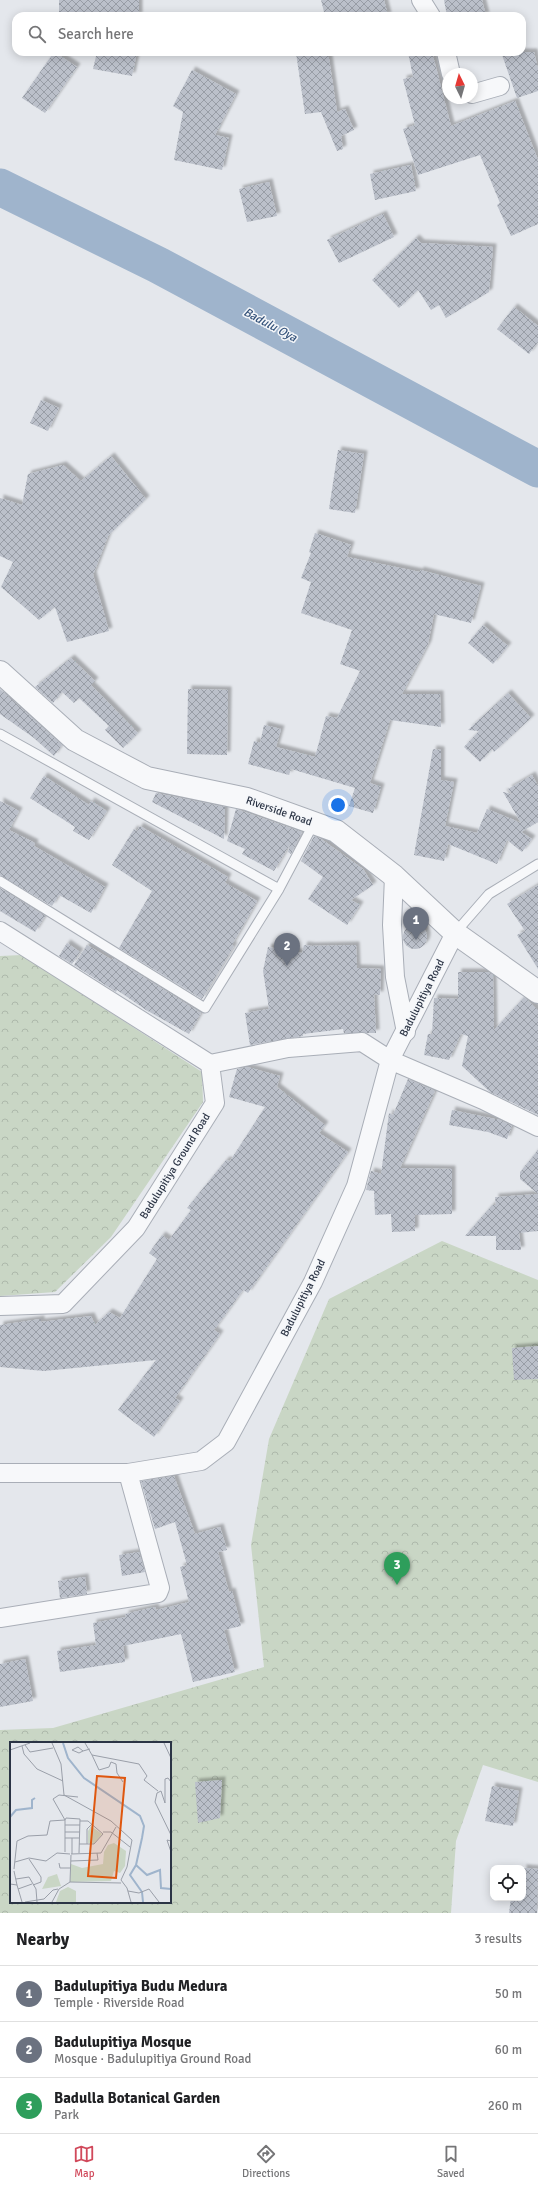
<!DOCTYPE html>
<meta charset="utf-8">
<style>
body{margin:0;font-family:Signika,sans-serif;background:#f2f2f2;color:#202124}
.controls{position:absolute;right:12px;bottom:12px;display:grid;overflow:hidden;border-radius:8px;box-shadow:0 2px 10px #0003}
.controls button{width:36px;height:36px;display:grid;place-items:center;padding:0;border:0;border-bottom:1px solid #e0e0e0;background:#fff;color:#202124;font:20px sans-serif}
.compass{position:absolute;left:442px;top:68px;width:36px;height:36px;border-radius:50%;background:#fff;box-shadow:0 2px 10px #0003;rotate:355deg}
.you{position:absolute;left:338px;top:805px;width:14px;height:14px;margin:-10px;border:3px solid #fff;border-radius:50%;background:#1a73e8;box-shadow:0 0 0 6px #1a73e833}
.badge{display:grid;place-items:center;width:26px;height:26px;border-radius:50%;background:#d1495b;color:#fff;font-size:13px;font-weight:700}
.pin{position:absolute;translate:-50% -33px;filter:drop-shadow(0 1px 2px #0008)}
.pin::after{content:'';position:absolute;top:21px;width:14px;height:12px;background:inherit;clip-path:polygon(0 0,100% 0,50% 100%)}
.list{margin:0;padding:0;list-style:none}
h2{display:flex;justify-content:space-between;align-items:center;height:52px;margin:0;padding:0 16px;font-size:17px}
h2 small{font-size:13px;font-weight:400;color:#757577}
.list li{display:grid;grid-template-columns:26px 1fr auto;gap:12px;align-items:center;box-sizing:border-box;height:56px;padding:0 16px;border-top:1px solid #e0e0e0}
.list b{display:block;font-size:15px;white-space:nowrap}
.list p{margin:0;font-size:13px;white-space:nowrap;color:#757577}
.list em{font-size:13px;font-style:normal;color:#757577}
.icon{flex:none;width:22px;height:22px;fill:none;stroke:currentColor;stroke-width:2;stroke-linecap:round;stroke-linejoin:round}
.map{position:relative;flex:none;width:538px;height:1913px;overflow:hidden}
.search{position:absolute;background:#fff;box-shadow:0 2px 10px #0003;left:12px;right:12px;top:12px;height:44px;display:flex;align-items:center;gap:10px;box-sizing:border-box;padding:0 14px;border-radius:12px;color:#757577;font-size:15px}
.sheet{height:220px;background:#fff}
nav{display:flex;justify-content:space-around;align-items:center;box-sizing:border-box;height:56px;border-top:1px solid #e0e0e0;background:#fff;font-size:11px;color:#757577}
nav a{display:grid;justify-items:center;gap:2px}
nav .on{color:#d1495b}
.map>svg:first-child{display:block}
.park{fill:url(#park-crowns);fill-rule:evenodd}
.lines{fill:none;stroke-linecap:round;stroke-linejoin:round}
.river{stroke:#9fb4cc;stroke-width:37}
.building{fill:url(#building-cross-hatch);filter:url(#shadow)}
.service-casing{stroke:#a9aeb7;stroke-width:11}
.minor-casing{stroke:#a9aeb7;stroke-width:20}
.tertiary-casing{stroke:#a9aeb7;stroke-width:24}
.service{stroke:#f7f8fa;stroke-width:9}
.minor{stroke:#f7f8fa;stroke-width:18}
.tertiary{stroke:#f7f8fa;stroke-width:22}
.labels{text-anchor:middle;dominant-baseline:central;stroke-width:3;stroke-linejoin:round;paint-order:stroke}
.street-label{font-size:11px;fill:#2b3445;stroke:#f4f6f9}
.water-label{font-size:12px;font-style:italic;fill:#34527a;stroke:#f4f6f9}
.inset-river{fill:none;stroke:#9fb4cc;stroke-width:2}
.inset-road{fill:none;stroke:#9a9fa9;stroke-width:1}
.view{fill:#df570f;fill-opacity:0.15;stroke:#df570f;stroke-width:2}
.inset-edge{fill:none;stroke:#2b3445;stroke-width:2}
</style>
<div class="map">
<svg width="538" height="1913" viewBox="0 0 538 1913">
<defs>
<pattern id="park-crowns" width="20" height="18" patternUnits="userSpaceOnUse"><rect width="20" height="18" fill="#c9d6c5"/><path d="M2 6a3 3 0 1 1 6 0M12 15a3 3 0 1 1 6 0" fill="none" stroke="#adb8ab"/></pattern>
<pattern id="building-cross-hatch" width="8" height="8" patternUnits="userSpaceOnUse"><rect width="8" height="8" fill="#bbc0ca"/><path d="M0 0l8 8M0 8l8-8" fill="none" stroke="#989da6"/></pattern>
<filter id="shadow"><feDropShadow dx="3.5" dy="-3.5" stdDeviation="1" flood-color="#0004"/></filter>
</defs>
<rect width="100%" height="100%" fill="#e4e7ec"/>
<!-- park -->
<path class="park" d="M22 955 202 1072 203 1102 111 1237 55 1292 0 1296V956Z
M442 1241 538 1280V1782L483 1765 456 1841 451 1913H0V1730L53 1728 264 1667 251 1545 269 1439 329 1299ZM11 1743H170V1902H11Z"/>
<g class="lines">
<!-- river -->
<path class="river" d="M0 187 158 265 538 469"/>
</g>
<!-- building -->
<path class="building" d="M59 0H139V16H59Z
M321 0H384L388 16H325Z
M444 0H482L486 16H447Z
M54 52 77 67 45 113 22 98Z
M97 52H137L132 76 93 69Z
M305 52H328L337 112 345 109 354 130 341 136 343 149 337 151 321 112 305 114 296 53Z
M408 52H432L451 126 515 101 538 160V224L511 236 497 205 500 203 480 155 418 175 403 129 415 125 403 79 413 77Z
M501 52H534L538 69V91L517 98Z
M192 70 236 94 215 135 229 138 222 170 174 160 183 112 173 106Z
M411 165 416 191 375 200 370 174Z
M269 182 277 216 247 222 239 189Z
M383 214 394 237 339 263 327 240Z
M416 238 421 243 493 247 489 292 446 318 439 305 431 310 418 290 399 308 372 280Z
M514 307 538 326V342L529 354 497 329Z
M41 400 59 408 48 431 30 423Z
M338 450 364 454 355 513 329 509Z
M111 456 146 499 108 536 93 575 109 631 67 642 55 607 39 620 1 587 13 562 0 556V498L22 505 28 474 63 465 81 481Z
M315 533 351 545 347 557 420 572V570L481 586 471 623 434 614 428 644 402 694H440L441 727 390 720 370 783 381 787 373 813 349 806 355 788 291 769 289 775 248 764 254 741 260 743 264 725 281 729 276 747 315 757 326 716 337 718 360 671 340 664 352 630 301 613 311 582 301 578 311 553 309 552Z
M483 625 508 646 493 664 468 643Z
M71 658 95 681 91 685 138 733 123 748 105 730 109 726 79 698 74 703 62 692 53 703 35 687Z
M0 689 62 745 54 756 34 738 0 714Z
M188 689 228 690 227 755 187 754Z
M508 693 531 718 494 752 492 749 480 762 464 747 479 731 468 730Z
M433 749 441 750V780L454 782 445 826 477 833 487 809 521 823 503 792 512 794 508 789 532 775 538 786V822L521 832 532 839 522 852 507 840 497 864 448 844 444 861 414 855Z
M44 776 89 805 91 801 107 811 89 840 73 831 75 827 30 798Z
M156 793 225 807 224 839 152 802Z
M0 801 19 811 9 830 35 843 34 846 105 887 91 913 59 895 52 906 0 875Z
M236 809 302 832 291 854 288 852 290 844 274 871 242 854 245 849 227 841Z
M140 826 228 877 225 883 257 901 232 945 234 946 202 999 119 948 152 891 112 865 134 829 137 831Z
M314 836 321 839 363 869 373 885 351 900 360 905 347 925 308 899 323 877 301 861Z
M538 885V969L517 935 525 931 507 904Z
M0 888 45 916 35 932 0 911Z
M403 937a12 12 0 1 1 24 0a12 12 0 1 1-24 0Z
M67 943 80 952 72 964 59 956Z
M87 945 112 960 113 958 201 1013 189 1034 146 1010 117 990 116 992 74 965Z
M304 945 312 946 356 945 357 968 381 969 380 995 374 994 376 1033H344L343 1029 303 1034V1036L250 1045 245 1013 269 1009 263 971 268 947 302 953Z
M458 972H488L493 975 494 1030 524 997 538 1010V1115L490 1092 462 1066 468 1036 461 1034 449 1060 424 1055 428 1034H432L434 998 458 999Z
M247 1067 280 1076 277 1087 325 1125 319 1133 348 1152 248 1293 243 1290 214 1330 220 1334 175 1398 180 1401 154 1437 118 1410 156 1360 44 1371 0 1367V1325L41 1319V1322L91 1316 95 1325 109 1312 120 1318 157 1259 149 1253 162 1235 169 1240 191 1210 187 1208 226 1160 230 1161 265 1107 229 1097 237 1069Z
M408 1079 435 1091 400 1168 452 1169V1214L415 1215V1231L392 1232 391 1214 375 1215 374 1191 366 1190 371 1171 381 1174 389 1113 393 1115Z
M452 1110 500 1120 512 1126 507 1139 488 1132 449 1125Z
M538 1150V1194L520 1179V1172Z
M538 1194V1231L519 1233 521 1250H496V1236H465L492 1205H496L495 1197Z
M538 1346V1379L514 1380 512 1348Z
M174 1476 195 1534 220 1527 227 1550 218 1552 229 1592 232 1591 241 1626 224 1630 235 1672 193 1682 181 1634 123 1646 125 1662 60 1672 57 1651 96 1645 93 1623 126 1617 125 1614 155 1607 156 1610 189 1602 180 1567 187 1565 175 1522 155 1529 141 1481Z
M139 1552 145 1572 122 1576 119 1555Z
M85 1577 87 1594 60 1598 58 1581Z
M25 1659 33 1701 0 1707V1664Z
M222 1780 220 1818 198 1823 195 1782Z
M492 1786 519 1791 513 1826 485 1821Z
M514 1867 538 1869 537 1913H509L511 1898H523V1868Z"/>
<g class="lines">
<defs>
<path id="service" d="M0 734 279 889
M0 881 205 1008 279 889 314 823
M455 933 489 894 538 864"/>
<path id="minor" d="M421 0 431 16
M446 52 451 74
M472 94 500 86
M394 876 392 925 395 977 406 1032
M0 931 210 1064 215 1103 136 1228 63 1304 0 1306
M210 1064 288 1048 362 1042 390 1060 483 1100 538 1127
M0 1473H128L201 1461 226 1442 313 1282 356 1186 390 1060 455 933
M0 1618 158 1593 160 1588 128 1473"/>
<path id="tertiary" d="M0 672 75 740 147 778 247 799 336 831 394 876 455 933 538 992"/>
</defs>
<!-- service casing -->
<use href="#service" class="service-casing"/>
<!-- minor casing -->
<use href="#minor" class="minor-casing"/>
<!-- tertiary casing -->
<use href="#tertiary" class="tertiary-casing"/>
<!-- service -->
<use href="#service" class="service"/>
<!-- minor -->
<use href="#minor" class="minor"/>
<!-- tertiary -->
<use href="#tertiary" class="tertiary"/>
</g>
<g class="labels">
<!-- street labels -->
<g class="street-label">
<text transform="translate(279 811) rotate(19)">Riverside Road</text>
<text transform="translate(422 998) rotate(-63)">Badulupitiya Road</text>
<text transform="translate(175 1166) rotate(-58)">Badulupitiya Ground Road</text>
<text transform="translate(303 1298) rotate(-63)">Badulupitiya Road</text>
</g>
<!-- water labels -->
<g class="water-label">
<text transform="translate(270 325) rotate(28)">Badulu Oya</text>
</g>
</g>
<!-- overview -->
<g transform="translate(10 1742)">
<rect width="161" height="161" fill="#e4e7ec"/>
<path d="M47 132 51 144 32 147 38 135Z" fill="#c9d6c5"/>
<path d="M81 84 92 92 84 102 78 101V89ZM104 101 116 109 115 124 110 131 104 129 101 139 60 140 61 122 72 126 93 122 94 110 98 103Z" fill="#c9d6c5"/>
<path d="M58 145 66 149V160H46L50 149Z" fill="#c9d6c5"/>
<path class="inset-river" d="M53 1 58 16 74 36 130 74 134 84 132 96 126 123 120 133 132 150 133 160M0 75 6 68 22 66V58L25 56M126 123 137 133 150 128 151 146 161 147"/>
<path class="inset-road" d="M42 1 51 22 54 53M75 1 82 13 129 22 137 34 134 38 148 49M154 1 161 16M15 3 20 10 43 6M12 4 14 12 27 27 53 39M0 8 20 1M73 9 69 11 62 8 68 5 73 9 80 7M82 13 89 28 99 25 101 20 106 22 107 31 113 40M161 40 158 36 155 37V61L151 49 147 51 145 60 161 93M54 53 101 79 122 98 117 125 111 138 117 146 121 160M68 55 49 53 43 57 55 78 56 76 70 77 69 111M55 83H70M55 90H70M93 90H101L120 105M55 96H69M62 96V112M161 99 157 98 161 110M69 102H84L93 92 78 79H70M77 102V87L82 82M61 112 91 111 106 85M19 117 31 135V140L23 143M61 119 88 118 87 111M5 120 19 116 36 119 47 111 60 112M49 121 50 126H61M4 127 7 99 18 94 37 93 40 79 55 78V110M4 129 7 143M6 137 19 135 26 147 27 160M60 140 111 141M0 142 7 143 12 160M8 147 22 142M118 149 129 151 139 147 149 160M15 160 34 157 43 148 48 147M42 160 49 147 60 140 61 113"/>
<path class="view" d="M87 34 115 36 106 136 78 134Z"/>
<rect width="161" height="161" class="inset-edge"/>
</g>
</svg>
<div class="controls">
<button><svg class="icon" aria-label="locate" viewBox="0 0 24 24"><circle cx="12" cy="12" r="6"/><path d="M12 2v4M12 18v4M2 12h4M18 12h4"/></svg></button>
</div>
<svg class="compass" viewBox="-18 -18 36 36"><path d="M0-13l5 13h-10z" fill="#e53935"/><path d="M0 13l5-13h-10z" fill="#757577"/></svg>
<div class="you"></div>
<div class="pin badge" style="left:416px;top:940px;background:#6b7280">1</div>
<div class="pin badge" style="left:287px;top:966px;background:#6b7280">2</div>
<div class="pin badge" style="left:397px;top:1585px;background:#2e9e5b">3</div>
<div class="search"><svg class="icon" aria-label="search" viewBox="0 0 24 24"><circle cx="10" cy="10" r="6"/><path d="M15 15l6 6"/></svg>Search here</div>
</div>
<section class="sheet">
<h2>Nearby<small>3 results</small></h2>
<ul class="list">
<li><span class="badge" style="background:#6b7280">1</span><div><b>Badulupitiya Budu Medura</b><p>Temple · Riverside Road</p></div><em>50 m</em></li>
<li><span class="badge" style="background:#6b7280">2</span><div><b>Badulupitiya Mosque</b><p>Mosque · Badulupitiya Ground Road</p></div><em>60 m</em></li>
<li><span class="badge" style="background:#2e9e5b">3</span><div><b>Badulla Botanical Garden</b><p>Park</p></div><em>260 m</em></li>
</ul>
</section>
<nav>
<a class="on"><svg class="icon" aria-label="map" viewBox="0 0 24 24"><path d="M3 6l6-2 6 2 6-2v14l-6 2-6-2-6 2zM9 4v14M15 6v14"/></svg>Map</a>
<a><svg class="icon" aria-label="directions" viewBox="0 0 24 24"><path d="M12 3l9 9-9 9-9-9zM9 14v-3h6M13 9l2 2-2 2"/></svg>Directions</a>
<a><svg class="icon" aria-label="saved" viewBox="0 0 24 24"><path d="M7 4h10v16l-5-4-5 4z"/></svg>Saved</a>
</nav>
